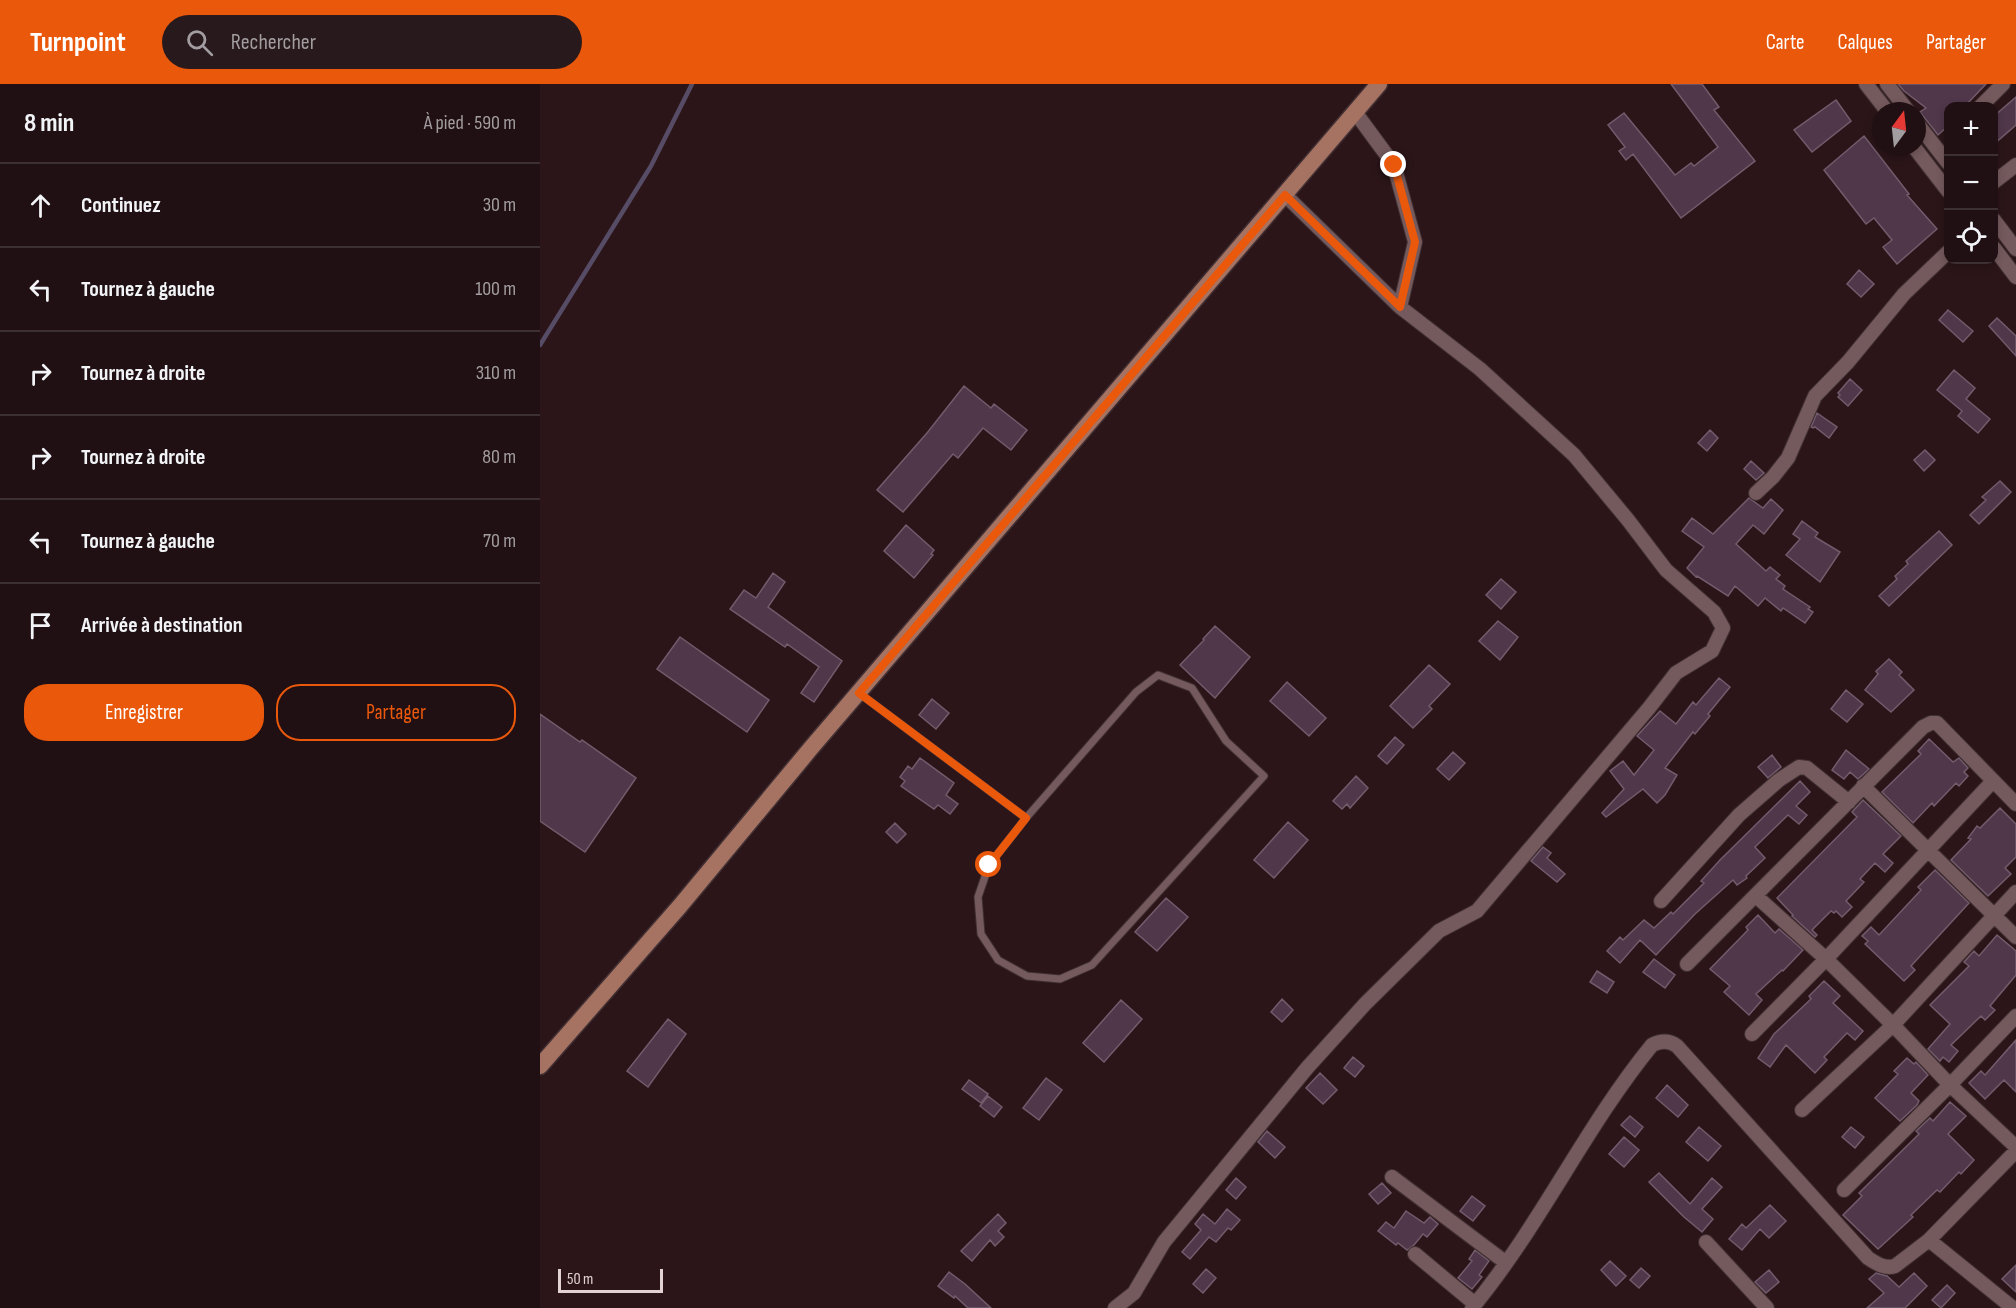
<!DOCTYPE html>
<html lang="fr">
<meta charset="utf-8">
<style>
body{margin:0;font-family:"Sofia Sans Condensed",sans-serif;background:#28191c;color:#f1f3f6}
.controls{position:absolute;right:18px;top:18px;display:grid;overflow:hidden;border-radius:12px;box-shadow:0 3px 9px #0003}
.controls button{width:54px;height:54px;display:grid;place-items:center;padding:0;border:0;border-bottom:2px solid #3d3033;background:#201013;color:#f1f3f6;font:30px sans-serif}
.compass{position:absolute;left:1332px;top:18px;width:54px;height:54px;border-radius:50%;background:#201013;box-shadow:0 3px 9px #0003;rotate:15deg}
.scale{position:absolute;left:18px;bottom:15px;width:105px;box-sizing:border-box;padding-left:6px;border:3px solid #e2d2d4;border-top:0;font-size:16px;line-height:21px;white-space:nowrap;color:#e2d2d4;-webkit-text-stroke:4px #2b1519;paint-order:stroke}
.stop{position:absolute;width:18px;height:18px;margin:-14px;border:4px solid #ea580c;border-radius:50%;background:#fff}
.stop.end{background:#ea580c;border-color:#fff;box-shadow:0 2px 6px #0008}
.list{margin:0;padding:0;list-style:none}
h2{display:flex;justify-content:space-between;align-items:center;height:78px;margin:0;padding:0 24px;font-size:26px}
h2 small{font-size:20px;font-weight:400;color:#a29da0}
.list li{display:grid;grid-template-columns:39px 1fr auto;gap:18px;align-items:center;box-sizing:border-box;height:84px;padding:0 24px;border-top:2px solid #3d3033}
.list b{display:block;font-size:22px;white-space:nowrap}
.list em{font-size:20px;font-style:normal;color:#a29da0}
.actions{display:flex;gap:12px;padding:18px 24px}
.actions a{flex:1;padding:14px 0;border:2px solid #ea580c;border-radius:24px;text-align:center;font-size:21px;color:#ea580c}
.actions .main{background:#ea580c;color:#fff}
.icon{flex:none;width:33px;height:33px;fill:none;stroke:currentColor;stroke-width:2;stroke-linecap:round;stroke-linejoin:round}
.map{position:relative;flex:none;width:1476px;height:1224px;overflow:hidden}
header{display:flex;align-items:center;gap:36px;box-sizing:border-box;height:84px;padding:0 30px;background:#ea580c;color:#fff}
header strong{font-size:28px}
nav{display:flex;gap:33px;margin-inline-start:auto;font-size:21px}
.search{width:420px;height:54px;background:#28191c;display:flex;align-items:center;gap:15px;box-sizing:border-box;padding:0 21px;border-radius:33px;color:#a29da0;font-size:22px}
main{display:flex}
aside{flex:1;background:#201013}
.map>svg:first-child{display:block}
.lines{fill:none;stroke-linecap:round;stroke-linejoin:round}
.stream{stroke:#574c66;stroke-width:4.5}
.building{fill:#50384a;stroke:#725c6c;stroke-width:1.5}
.service-casing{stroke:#413033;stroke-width:9}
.minor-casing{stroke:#413033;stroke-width:16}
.primary-casing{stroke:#413033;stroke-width:19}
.service{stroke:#755a5d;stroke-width:7}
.minor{stroke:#755a5d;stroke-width:14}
.primary{stroke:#a67262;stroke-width:16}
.route{stroke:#ea580c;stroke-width:8}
</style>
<header>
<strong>Turnpoint</strong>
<div class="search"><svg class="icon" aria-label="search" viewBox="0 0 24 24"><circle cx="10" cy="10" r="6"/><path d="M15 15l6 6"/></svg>Rechercher</div>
<nav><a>Carte</a><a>Calques</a><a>Partager</a></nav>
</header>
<main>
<aside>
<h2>8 min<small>À pied · 590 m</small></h2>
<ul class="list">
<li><svg class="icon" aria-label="ahead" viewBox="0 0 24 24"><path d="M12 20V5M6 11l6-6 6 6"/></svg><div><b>Continuez</b></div><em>30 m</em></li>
<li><svg class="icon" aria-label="left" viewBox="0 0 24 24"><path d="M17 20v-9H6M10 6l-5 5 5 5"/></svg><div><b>Tournez à gauche</b></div><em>100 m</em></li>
<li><svg class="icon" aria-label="right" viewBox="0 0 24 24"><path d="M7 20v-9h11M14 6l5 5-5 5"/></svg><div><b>Tournez à droite</b></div><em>310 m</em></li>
<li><svg class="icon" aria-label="right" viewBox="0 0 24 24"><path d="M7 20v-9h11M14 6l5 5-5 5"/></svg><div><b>Tournez à droite</b></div><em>80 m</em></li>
<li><svg class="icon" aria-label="left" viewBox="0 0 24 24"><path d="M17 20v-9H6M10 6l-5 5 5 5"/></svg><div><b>Tournez à gauche</b></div><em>70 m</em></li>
<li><svg class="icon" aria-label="arrive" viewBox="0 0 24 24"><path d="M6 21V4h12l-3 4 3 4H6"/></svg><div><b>Arrivée à destination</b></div></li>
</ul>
<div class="actions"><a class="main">Enregistrer</a><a>Partager</a></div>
</aside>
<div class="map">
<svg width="1476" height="1224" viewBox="0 0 1476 1224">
<rect width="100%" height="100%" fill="#2b1519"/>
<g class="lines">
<!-- stream -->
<path class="stream" d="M0 261 111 82 152 0"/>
</g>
<!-- building -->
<path class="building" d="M1131 0H1162L1179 23 1174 26 1215 77 1141 134 1093 70 1086 76 1079 67 1085 63 1068 41 1084 29 1135 91 1151 79 1154 82 1178 63Z
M1358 0H1446L1425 22H1408V42L1398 51 1380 28 1386 24 1364 7Z
M1476 13V41L1454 60V32Z
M1296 16 1311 37 1272 68 1254 46Z
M1324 52 1369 110 1367 111 1397 145 1357 180 1343 163 1352 156 1334 134 1326 140 1284 86Z
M1319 186 1334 200 1321 213 1307 200Z
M1408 226 1433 247 1423 258 1399 236Z
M1457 234 1476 252V272L1449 242Z
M1414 286 1435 304 1426 315 1450 335 1438 349 1418 332 1422 327 1397 306Z
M1310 295 1322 306 1308 322 1298 313 1300 311 1298 309Z
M424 302 451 324 454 320 487 346 471 366 443 344 418 374 413 370 363 428 337 406 387 349Z
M1277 329 1297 343 1289 354 1275 343 1273 344 1271 343Z
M1170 346 1178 354 1167 367 1158 359Z
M1385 366 1395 376 1384 387 1374 376Z
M1211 377 1224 389 1216 396 1204 385Z
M1460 397 1471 408 1439 440 1430 431 1446 416 1442 413Z
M1209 414 1223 424 1231 415 1243 426 1224 450 1213 441 1196 460 1226 487 1230 483 1240 491 1236 495 1245 502 1243 505 1270 523 1268 525 1273 528 1265 539 1243 524 1241 527 1225 514 1218 522 1195 502 1188 512 1157 492 1156 493 1147 484 1164 463 1142 447 1152 434 1173 450Z
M1262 437 1278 449 1275 453 1300 468 1280 498 1246 471 1260 455 1253 450Z
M366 441 394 466 391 470 393 471 374 494 344 467Z
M1399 447 1412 461 1349 522 1339 512 1357 495 1355 492 1368 480 1366 477Z
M233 489 245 498 228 523 302 577 274 618 261 609 279 583 247 560 245 563 190 525 204 506 216 514Z
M961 495 976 508 961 525 946 511Z
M958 537 978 553 960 576 939 557Z
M675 542 710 573 675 614 640 581 664 556 663 555Z
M140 553 229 616 207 648 117 585Z
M1349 575 1362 588 1359 591 1374 606 1351 628 1325 606 1338 590 1336 587Z
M889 581 910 600 889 622 892 625 873 644 850 622Z
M1179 594 1190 603 1168 630 1170 632 1155 650 1153 648 1125 684 1137 691 1125 711 1117 719 1103 705 1066 733 1062 729 1084 705 1070 687 1083 677 1094 691 1114 666 1097 652 1120 627 1136 640 1153 618 1156 621Z
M747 598 786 634 769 652 730 617Z
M1306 606 1323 620 1307 638 1291 625Z
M392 615 409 629 396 645 379 631Z
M0 630 40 658 42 656 96 694 45 768 0 737Z
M855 653 864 661 847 680 838 672Z
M1389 655 1413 678 1419 674 1428 684 1424 688 1428 692 1419 702 1416 699 1394 722 1392 719 1373 739 1342 708 1381 670 1378 667Z
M1306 666 1329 685 1318 695 1310 688 1304 695 1292 686Z
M913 668 925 679 909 696 897 685Z
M1232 671 1241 683 1228 694 1218 683Z
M380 674 414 699 406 711 418 720 410 730 398 721 394 725 361 702 365 697 360 693 368 682 372 685Z
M816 692 828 704 810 724 807 720 802 725 793 717Z
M1260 697 1270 708 1256 722 1267 731 1259 740 1248 731 1215 763 1225 774 1206 792 1207 794 1197 801 1193 796 1155 830 1116 871 1100 856 1080 879 1067 867 1080 853 1083 856 1104 836 1114 844 1131 828 1133 830 1164 799 1161 797 1180 776Z
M1323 716 1361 752 1343 770 1353 779 1345 788 1335 779 1320 795 1324 798 1306 817 1312 823 1302 833 1296 827 1294 829 1291 827 1272 846 1277 851 1275 853 1252 832 1253 831 1237 814 1317 733 1312 728Z
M1460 724 1476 740V773L1465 784 1471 790 1448 812 1411 776 1431 755 1428 754 1437 742 1440 744Z
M748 738 768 756 734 794 714 776Z
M355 739 366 750 357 759 346 748Z
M1003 763 1011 769 1007 774 1025 790 1017 798 991 777Z
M1395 786 1429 819 1371 882 1375 886 1364 897 1325 860 1328 857 1322 852 1331 843 1339 851 1381 806 1378 803Z
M626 814 648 833 617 867 595 848Z
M1218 831 1235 849 1239 845 1263 866 1243 887 1242 886 1216 910 1222 916 1209 931 1184 908 1190 902 1170 885 1208 846 1206 843Z
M1457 851 1476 867V891L1450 922 1455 926 1445 936 1441 932 1411 961 1418 967 1409 978 1403 973 1400 977 1388 965 1410 940 1390 921 1429 882 1424 878 1434 867 1439 872Z
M1114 875 1135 891 1125 904 1103 888Z
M1057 887 1074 898 1067 909 1050 898Z
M1284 897 1300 912 1293 919 1323 947 1315 956 1307 949 1284 973 1287 976 1275 989 1246 961 1230 983 1218 974 1234 950 1271 915 1269 912Z
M742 915 753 926 742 938 731 928Z
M581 916 602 935 564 978 543 959Z
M128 935 146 950 108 1003 87 987Z
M1476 956V1008L1464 996 1445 1015 1429 999 1441 987 1445 991Z
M813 973 824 982 815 993 804 984Z
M1367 974 1374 980 1376 978 1388 991 1371 1009 1379 1017 1377 1021 1360 1037 1335 1014 1358 990 1354 987Z
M780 989 797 1006 783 1020 766 1004Z
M506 994 522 1006 499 1036 483 1024Z
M429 996 448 1010 441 1019 422 1005Z
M1127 1001 1148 1021 1138 1033 1116 1014Z
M448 1012 462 1023 454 1033 440 1022Z
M1410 1018 1426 1032 1408 1050 1434 1076 1421 1090 1419 1088 1400 1108 1397 1106 1371 1131 1373 1133 1338 1165 1303 1131 1322 1112 1319 1109 1379 1050 1376 1047 1390 1034 1393 1037Z
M1090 1032 1103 1043 1095 1053 1081 1041Z
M1159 1043 1181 1062 1168 1077 1146 1058Z
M1311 1043 1324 1053 1315 1064 1302 1053Z
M727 1047 745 1063 735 1074 718 1058Z
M1084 1053 1099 1066 1084 1083 1069 1070Z
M1119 1089 1150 1120 1172 1094 1182 1103 1162 1125 1173 1135 1162 1148 1144 1133 1109 1098Z
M696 1094 706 1103 696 1115 686 1106Z
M842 1099 851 1109 838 1120 829 1110Z
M932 1112 945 1122 933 1137 920 1127Z
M1230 1121 1246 1137 1229 1154 1220 1145 1202 1166 1189 1155 1202 1140 1206 1144Z
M687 1125 700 1136 691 1146 688 1144 676 1158 669 1153 650 1175 642 1168 661 1146 655 1140 663 1130 675 1140Z
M866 1127 884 1139 890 1133 898 1140 887 1153 883 1150 874 1161 867 1166 858 1159 856 1161 838 1147 846 1138 854 1144Z
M458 1130 466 1139 458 1147 464 1153 455 1162 450 1156 432 1177 421 1167Z
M935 1166 949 1177 939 1191 942 1193 932 1205 918 1194 932 1177 929 1175Z
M1070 1177 1086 1192 1076 1202 1061 1186Z
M1476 1181V1208L1462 1195Z
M1101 1184 1110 1192 1099 1204 1090 1196Z
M666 1185 676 1194 663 1209 653 1200Z
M1229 1186 1239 1198 1226 1209 1215 1198Z
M409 1188 425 1200 451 1224H428L415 1212 414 1214 398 1202Z
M1336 1189 1347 1192 1359 1203 1374 1189 1387 1202 1365 1224H1327L1344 1209 1329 1195Z
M1407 1201 1415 1209 1401 1224 1392 1216Z"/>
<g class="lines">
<defs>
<path id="service" d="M319 609 486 734 596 608 618 591 652 604 686 657 724 692 552 881 520 895 487 892 458 876 441 850 438 813 449 781 486 734"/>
<path id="minor" d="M1326 0 1347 27
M1347 0 1368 27
M1441 22 1463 0
M1377 39 1408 79
M1374 63 1408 107
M1454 98 1476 81
M745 111 860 223
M1454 136 1476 165
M1454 164 1476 193
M1216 409 1233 393 1248 374 1275 312 1308 278 1364 210 1408 168
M1323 702 1476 853
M1216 812 1286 875 1453 697
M1121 817 1199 731 1239 696 1259 683 1267 684 1309 718
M1147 880 1383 643 1391 639H1397L1476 720
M1212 950 1286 875 1353 941 1476 808
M1262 1026 1353 941 1410 1001 1476 932
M852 1093 965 1178
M1304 1106 1410 1001 1476 1063
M1389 1156 1473 1224
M1166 1158 1227 1224
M875 1170 935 1220
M575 1224 594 1209 624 1158 767 984 825 920 899 847 937 827 1109 624 1136 589 1172 567 1183 544 1174 528 1126 486 1088 436 1034 371 940 285 860 223 875 158 854 81 815 28
M932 1224C1000 1142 1045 1043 1112 961 1120 957 1129 956 1137 962L1328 1174C1337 1180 1345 1185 1355 1182L1389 1156 1476 1067"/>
<path id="primary" d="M0 982 140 822 271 664 839 0"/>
</defs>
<!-- service casing -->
<use href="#service" class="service-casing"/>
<!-- minor casing -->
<use href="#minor" class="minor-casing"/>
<!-- primary casing -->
<use href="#primary" class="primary-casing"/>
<!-- service -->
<use href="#service" class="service"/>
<!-- minor -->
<use href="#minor" class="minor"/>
<!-- primary -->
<use href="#primary" class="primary"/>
</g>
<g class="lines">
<!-- route -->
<path class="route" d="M449 781 486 734 319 609 745 111 860 223 875 158 854 81"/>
</g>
</svg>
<div class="controls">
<button>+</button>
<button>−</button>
<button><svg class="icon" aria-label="locate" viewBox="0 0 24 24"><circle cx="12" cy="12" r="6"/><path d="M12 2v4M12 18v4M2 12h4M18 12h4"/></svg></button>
</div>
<svg class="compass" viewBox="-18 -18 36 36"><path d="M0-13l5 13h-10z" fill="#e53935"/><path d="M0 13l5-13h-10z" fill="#a29da0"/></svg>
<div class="scale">50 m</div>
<div class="stop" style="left:449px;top:781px"></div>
<div class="stop end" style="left:854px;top:81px"></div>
</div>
</main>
